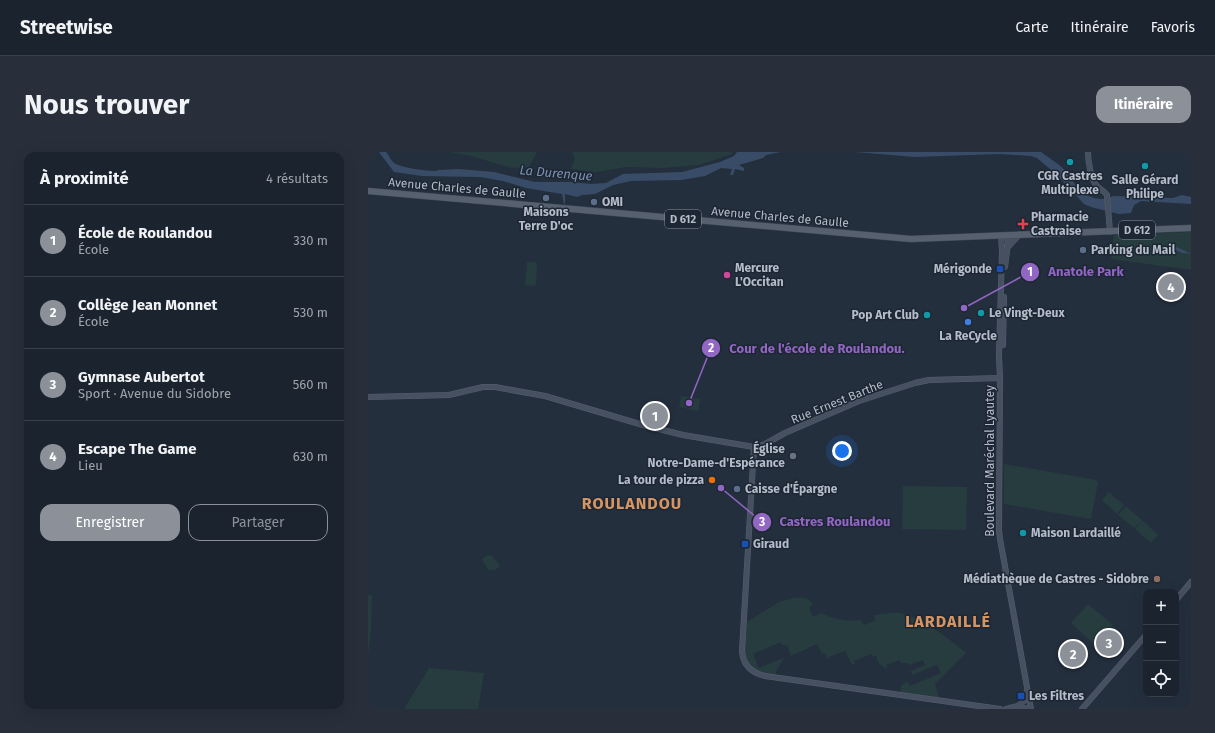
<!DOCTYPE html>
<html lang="fr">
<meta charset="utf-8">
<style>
body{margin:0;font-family:"Fira Sans",sans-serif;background:#282f3a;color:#f1f3f6}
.controls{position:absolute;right:12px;bottom:12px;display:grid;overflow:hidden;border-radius:8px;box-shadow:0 4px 16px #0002}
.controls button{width:36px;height:36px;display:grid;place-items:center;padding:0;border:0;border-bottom:1px solid #39404a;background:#1b232e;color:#f1f3f6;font:20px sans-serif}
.you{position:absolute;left:474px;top:299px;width:14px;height:14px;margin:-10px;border:3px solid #fff;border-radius:50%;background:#1a73e8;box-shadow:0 0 0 6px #1a73e833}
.badge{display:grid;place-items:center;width:26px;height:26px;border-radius:50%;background:#8c9099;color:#fff;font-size:13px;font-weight:700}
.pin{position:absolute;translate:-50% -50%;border:2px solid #fff;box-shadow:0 1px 4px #0006}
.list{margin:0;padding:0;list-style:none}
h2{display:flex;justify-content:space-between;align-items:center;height:52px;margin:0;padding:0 16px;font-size:17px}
h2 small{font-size:13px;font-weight:400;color:#a0a4aa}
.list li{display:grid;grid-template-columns:26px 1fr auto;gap:12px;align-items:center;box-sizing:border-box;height:72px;padding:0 16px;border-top:1px solid #39404a}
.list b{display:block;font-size:15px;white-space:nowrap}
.list p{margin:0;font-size:13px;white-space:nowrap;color:#a0a4aa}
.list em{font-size:13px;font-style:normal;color:#a0a4aa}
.actions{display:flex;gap:8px;padding:12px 16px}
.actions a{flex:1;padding:9px 0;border:1px solid #8c9099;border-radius:12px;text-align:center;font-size:14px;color:#8c9099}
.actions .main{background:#8c9099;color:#fff}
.icon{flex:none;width:22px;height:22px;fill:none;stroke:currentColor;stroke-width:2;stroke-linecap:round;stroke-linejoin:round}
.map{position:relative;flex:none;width:823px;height:557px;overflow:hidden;border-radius:12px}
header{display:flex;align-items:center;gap:24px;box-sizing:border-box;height:56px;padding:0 20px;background:#1b232e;border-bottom:1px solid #39404a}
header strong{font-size:19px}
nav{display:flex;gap:22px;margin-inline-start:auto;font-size:14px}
.intro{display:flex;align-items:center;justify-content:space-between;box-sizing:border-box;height:96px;padding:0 24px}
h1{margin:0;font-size:28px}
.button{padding:10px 18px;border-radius:12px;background:#8c9099;color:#fff;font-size:14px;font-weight:700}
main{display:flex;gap:24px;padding:0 24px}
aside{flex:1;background:#1b232e;border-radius:12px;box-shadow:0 4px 16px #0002}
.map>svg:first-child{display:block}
.green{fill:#263c3f}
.water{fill:#394c67}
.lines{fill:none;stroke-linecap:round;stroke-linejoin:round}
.secondary-casing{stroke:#565f6c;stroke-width:6}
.primary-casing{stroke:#414a57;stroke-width:7}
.secondary{stroke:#465061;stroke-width:5}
.primary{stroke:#56606e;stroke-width:6}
.culture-dot{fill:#0f9aa8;stroke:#1d2633;stroke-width:1.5}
.service-dot{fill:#5c6f8a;stroke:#1d2633;stroke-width:1.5}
.health-dot{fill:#e0444e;stroke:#1d2633;stroke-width:1.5}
.transit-dot{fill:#1a4fb4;stroke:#1d2633;stroke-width:1.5}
.hotel-dot{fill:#d1479c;stroke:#1d2633;stroke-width:1.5}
.shop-dot{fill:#3f7fe0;stroke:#1d2633;stroke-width:1.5}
.worship-dot{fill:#6b7280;stroke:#1d2633;stroke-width:1.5}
.food-dot{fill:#e8710a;stroke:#1d2633;stroke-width:1.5}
.education-dot{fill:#8d6e63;stroke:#1d2633;stroke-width:1.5}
.labels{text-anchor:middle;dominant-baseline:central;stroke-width:3;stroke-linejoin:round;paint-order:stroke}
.shield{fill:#1d2633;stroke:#878f9c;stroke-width:1}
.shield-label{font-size:11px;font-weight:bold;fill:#b4bcc9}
.poi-label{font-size:12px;font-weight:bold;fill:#b4bcc9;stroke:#1d2633;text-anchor:start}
.street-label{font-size:12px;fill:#b4bcc9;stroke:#1d2633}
.water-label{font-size:13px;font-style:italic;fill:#7c92b1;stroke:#1d2633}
.district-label{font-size:16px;font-weight:bold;letter-spacing:1px;fill:#d59563;stroke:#1d2633}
.leader{fill:none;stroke:#9266c3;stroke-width:1.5}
.callout-dot{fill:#9266c3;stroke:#1d2633;stroke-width:1.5}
.mark-label{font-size:12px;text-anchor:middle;font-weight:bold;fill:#fff}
.callout-label{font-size:13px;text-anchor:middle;font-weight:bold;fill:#9266c3;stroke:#1d2633;stroke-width:3;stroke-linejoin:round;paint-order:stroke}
</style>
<header>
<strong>Streetwise</strong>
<nav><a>Carte</a><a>Itinéraire</a><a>Favoris</a></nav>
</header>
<div class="intro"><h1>Nous trouver</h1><a class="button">Itinéraire</a></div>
<main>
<aside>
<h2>À proximité<small>4 résultats</small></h2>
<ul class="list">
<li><span class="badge">1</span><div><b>École de Roulandou</b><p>École</p></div><em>330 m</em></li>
<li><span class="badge">2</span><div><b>Collège Jean Monnet</b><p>École</p></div><em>530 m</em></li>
<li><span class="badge">3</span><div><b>Gymnase Aubertot</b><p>Sport · Avenue du Sidobre</p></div><em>560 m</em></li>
<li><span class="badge">4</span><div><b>Escape The Game</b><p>Lieu</p></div><em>630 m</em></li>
</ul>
<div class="actions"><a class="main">Enregistrer</a><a>Partager</a></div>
</aside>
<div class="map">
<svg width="823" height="557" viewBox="0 0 823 557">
<rect width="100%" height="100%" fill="#242f3e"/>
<!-- green -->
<path class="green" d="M82 0H169L161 15 144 16 103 4Z
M204 0H365L364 2 331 13 294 16 258 15 228 20 203 17 207 6Z
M823 80V118L743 107 746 83Z
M159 110H167L169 113 168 132 166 134 157 133Z
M313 244 332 247 330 259 311 255Z
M636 312 724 327 730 330 723 367 636 352Z
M535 334 599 335 598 378 534 377Z
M741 340 756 353 749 362 734 348Z
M758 354 774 368 766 376 750 363Z
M774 368 790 383 783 391 767 377Z
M120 403 124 404 131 412V415L127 418H121L115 410V406Z
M0 443 4 444 3 479 0 503Z
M426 446C435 445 439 445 445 452L441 456 445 465 453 461C468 467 477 470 493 468L496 473 508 468 506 463C514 462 523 460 531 461 550 463 583 488 598 501L567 532 571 546 532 541 533 534 539 529 542 534 573 521 569 513 544 523 543 519 557 513 555 508 541 513 540 511H533L532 508 518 513 519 517 511 512 508 503 505 505 503 502 486 509 487 512 484 513 477 499 461 505 460 508 457 501 454 502 449 492 423 504 419 493H414L413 490 385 502 391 516 416 506 409 517 407 524C403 523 396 523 392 522 371 513 377 489 377 471L411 450Z
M720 452 745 473 727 493 703 471Z
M61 516 116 521 110 557H36Z"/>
<!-- water -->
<path class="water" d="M11 0H18C21 3 23 9 26 11 33 16 59 19 68 19L70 18 91 17 126 20 167 30H202L223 32 238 31 255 22 314 20 352 10 366 4 369 0H413L398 3 395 6 371 13 376 16V19L367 17 365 23H362L364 17 353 16 337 24 313 28 263 29 245 33 227 42 214 43 209 45 197 42V52H196L194 42 158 36 135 29 112 25 54 24 26 20Z
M487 0H673C681 6 691 12 698 19 702 24 705 30 709 35 718 45 733 51 745 44L805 46 814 43 823 45V52L773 49 766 53 763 61 751 62 723 55 716 52 688 22 669 6 663 4 632 2 547 5Z
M802 93 811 96 823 102 814 101 806 97 804 101 798 102V95Z"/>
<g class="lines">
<defs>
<path id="secondary" d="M720 0C720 8 723 29 729 34 733 38 736 39 739 43L742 80
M633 84 634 99 631 204 632 226 631 378 632 387 663 557
M637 84 640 88V91L637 115
M640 95 651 83
M635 193 636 145
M0 245 81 243 115 235H127L177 244 275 273 315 283 386 295 395 293 417 281 491 249 547 231 561 228 632 226
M386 295 374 499C375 513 384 521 397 524L632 557
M808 448 823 430
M650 554 656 549 659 538
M638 557 650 554 660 557
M714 557 778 483"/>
<path id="primary" d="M0 39 543 87 823 76"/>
</defs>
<!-- secondary casing -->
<use href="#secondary" class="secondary-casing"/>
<!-- primary casing -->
<use href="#primary" class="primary-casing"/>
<!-- secondary -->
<use href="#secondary" class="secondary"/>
<!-- primary -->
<use href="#primary" class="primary"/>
</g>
<!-- markers -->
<g class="culture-dot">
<circle cx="702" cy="10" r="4"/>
<circle cx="777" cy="14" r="4"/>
<circle cx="613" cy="161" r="4"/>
<circle cx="559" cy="163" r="4"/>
<circle cx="655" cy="381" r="4"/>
</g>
<g class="service-dot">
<circle cx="178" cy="46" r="4"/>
<circle cx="226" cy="50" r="4"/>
<circle cx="715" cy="98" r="4"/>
<circle cx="369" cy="337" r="4"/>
</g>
<path class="health-dot" d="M653 66h4v4h4v4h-4v4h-4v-4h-4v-4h4z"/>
<g class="transit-dot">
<rect x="628" y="113" width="8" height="8" rx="2"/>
<rect x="373" y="388" width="8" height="8" rx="2"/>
<rect x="649" y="540" width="8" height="8" rx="2"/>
</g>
<circle class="hotel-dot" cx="359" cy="123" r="4"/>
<circle class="shop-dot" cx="600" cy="170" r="4"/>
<circle class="worship-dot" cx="425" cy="304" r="4"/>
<circle class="food-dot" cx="344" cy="328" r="4"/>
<circle class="education-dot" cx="789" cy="427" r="4"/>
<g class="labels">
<!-- shield labels -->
<g class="shield">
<rect x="297" y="58" width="36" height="18" rx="3"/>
<rect x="751" y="69" width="36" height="18" rx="3"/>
</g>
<g class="shield-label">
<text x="315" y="67">D 612</text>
<text x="769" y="78">D 612</text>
</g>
<!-- poi labels -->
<g class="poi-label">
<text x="702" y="24" text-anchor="middle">CGR Castres<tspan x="702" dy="14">Multiplexe</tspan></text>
<text x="777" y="28" text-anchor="middle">Salle Gérard<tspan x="777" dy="14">Philipe</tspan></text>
<text x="234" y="50">OMI</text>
<text x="178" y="60" text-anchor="middle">Maisons<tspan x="178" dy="14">Terre D'oc</tspan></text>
<text x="663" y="65">Pharmacie<tspan x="663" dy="14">Castraise</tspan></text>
<text x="723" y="98">Parking du Mail</text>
<text x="367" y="116">Mercure<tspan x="367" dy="14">L'Occitan</tspan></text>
<text x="624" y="117" text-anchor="end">Mérigonde</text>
<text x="621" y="161">Le Vingt-Deux</text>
<text x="551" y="163" text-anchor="end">Pop Art Club</text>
<text x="600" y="184" text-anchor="middle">La ReCycle</text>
<text x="417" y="297" text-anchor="end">Église<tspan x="417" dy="14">Notre-Dame-d'Espérance</tspan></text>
<text x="336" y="328" text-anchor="end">La tour de pizza</text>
<text x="377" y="337">Caisse d'Épargne</text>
<text x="663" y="381">Maison Lardaillé</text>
<text x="385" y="392">Giraud</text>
<text x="781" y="427" text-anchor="end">Médiathèque de Castres - Sidobre</text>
<text x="661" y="544">Les Filtres</text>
</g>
<!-- street labels -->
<g class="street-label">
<text transform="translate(89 36) rotate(5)">Avenue Charles de Gaulle</text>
<text transform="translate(412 65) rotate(5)">Avenue Charles de Gaulle</text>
<text transform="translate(469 250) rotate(-22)">Rue Ernest Barthe</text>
<text transform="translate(622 309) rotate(-90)">Boulevard Maréchal Lyautey</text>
</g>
<!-- water labels -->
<g class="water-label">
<text transform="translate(188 21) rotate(5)">La Durenque</text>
</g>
<!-- district labels -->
<g class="district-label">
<text x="264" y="351">ROULANDOU</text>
<text x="580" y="469">LARDAILLÉ</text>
</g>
</g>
<!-- callouts -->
<path class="leader" d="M596 156L662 120M321 251L343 196M353 336L394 370"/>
<g class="callout-dot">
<circle cx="596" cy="156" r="4"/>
<circle cx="321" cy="251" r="4"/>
<circle cx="353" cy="336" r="4"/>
<circle cx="662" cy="120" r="10"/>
<circle cx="343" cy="196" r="10"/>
<circle cx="394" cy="370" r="10"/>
</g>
<g class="mark-label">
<text x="662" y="124">1</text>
<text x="343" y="200">2</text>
<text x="394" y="374">3</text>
</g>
<g class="callout-label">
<text x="718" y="124">Anatole Park</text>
<text x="449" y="201">Cour de l'école de Roulandou.</text>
<text x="467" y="374">Castres Roulandou</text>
</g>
</svg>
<div class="controls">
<button>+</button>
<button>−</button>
<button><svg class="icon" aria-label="locate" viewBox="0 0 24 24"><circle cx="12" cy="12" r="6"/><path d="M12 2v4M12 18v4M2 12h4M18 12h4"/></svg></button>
</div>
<div class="you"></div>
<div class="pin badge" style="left:287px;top:264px">1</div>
<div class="pin badge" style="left:705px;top:502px">2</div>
<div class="pin badge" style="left:741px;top:491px">3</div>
<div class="pin badge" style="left:803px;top:135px">4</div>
</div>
</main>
